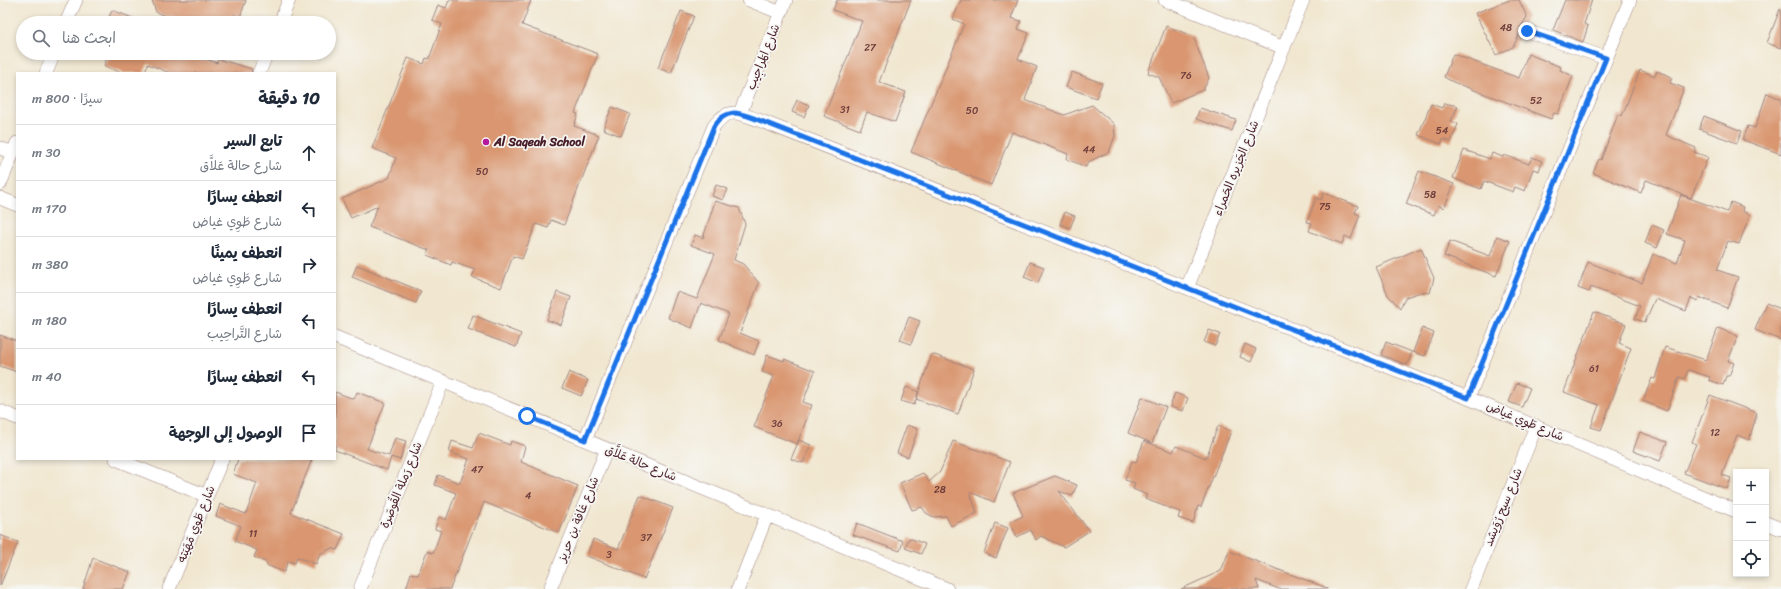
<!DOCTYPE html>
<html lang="ar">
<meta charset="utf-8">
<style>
body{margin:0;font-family:Sriracha,"Playpen Sans Arabic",sans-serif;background:#f6f6f7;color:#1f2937;direction:rtl}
.controls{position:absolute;right:12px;bottom:12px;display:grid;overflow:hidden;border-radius:0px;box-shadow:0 2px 6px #0003}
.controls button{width:36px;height:36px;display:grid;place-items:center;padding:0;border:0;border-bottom:1px solid #e0e1e3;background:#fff;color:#1f2937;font:20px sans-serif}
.stop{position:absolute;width:12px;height:12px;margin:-9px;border:3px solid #1a73e8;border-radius:50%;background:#fff}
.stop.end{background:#1a73e8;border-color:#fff;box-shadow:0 1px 4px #0008}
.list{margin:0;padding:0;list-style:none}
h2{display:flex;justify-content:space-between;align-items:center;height:52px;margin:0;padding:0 16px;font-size:17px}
h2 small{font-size:13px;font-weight:400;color:#747a83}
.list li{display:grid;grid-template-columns:26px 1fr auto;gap:12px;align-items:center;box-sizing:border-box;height:56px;padding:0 16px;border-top:1px solid #e0e1e3}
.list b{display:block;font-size:15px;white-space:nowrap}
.list p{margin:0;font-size:13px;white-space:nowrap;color:#747a83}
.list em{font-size:13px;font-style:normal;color:#747a83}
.icon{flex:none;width:22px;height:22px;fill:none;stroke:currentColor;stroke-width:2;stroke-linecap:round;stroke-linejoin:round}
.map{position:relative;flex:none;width:1781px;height:589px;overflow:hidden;direction:ltr}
.search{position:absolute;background:#fff;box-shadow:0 2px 6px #0003;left:16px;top:16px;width:320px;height:44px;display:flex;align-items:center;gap:10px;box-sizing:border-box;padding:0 14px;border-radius:22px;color:#747a83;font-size:15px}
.panel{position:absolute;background:#fff;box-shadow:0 2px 6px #0003;left:16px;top:72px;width:320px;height:388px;border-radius:0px;direction:rtl}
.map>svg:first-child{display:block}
.building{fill:#d9966f}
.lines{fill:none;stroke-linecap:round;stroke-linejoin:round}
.minor-casing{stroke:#9e837e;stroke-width:14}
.minor{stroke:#fff;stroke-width:13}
.route{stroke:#1a73e8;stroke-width:5}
.poi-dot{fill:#b5179e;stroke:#f6f6f2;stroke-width:1.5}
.labels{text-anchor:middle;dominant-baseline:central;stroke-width:3.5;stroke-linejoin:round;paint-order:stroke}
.number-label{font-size:10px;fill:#6e3d3c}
.street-label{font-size:12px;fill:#4a1f2b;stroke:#f6f6f2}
.poi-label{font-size:12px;font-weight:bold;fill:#4a1f2b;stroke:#f6f6f2;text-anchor:start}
</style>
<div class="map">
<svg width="1781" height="589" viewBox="0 0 1781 589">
<rect width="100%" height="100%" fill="#f6f6f2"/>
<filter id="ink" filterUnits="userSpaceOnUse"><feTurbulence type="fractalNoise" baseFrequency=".025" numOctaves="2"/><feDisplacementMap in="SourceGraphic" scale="8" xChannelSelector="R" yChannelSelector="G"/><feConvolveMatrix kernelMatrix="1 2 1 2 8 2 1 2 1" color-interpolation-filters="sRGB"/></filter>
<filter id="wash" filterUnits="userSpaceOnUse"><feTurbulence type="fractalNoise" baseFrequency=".012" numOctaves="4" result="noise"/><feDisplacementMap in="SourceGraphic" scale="16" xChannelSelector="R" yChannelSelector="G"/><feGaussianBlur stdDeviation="0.9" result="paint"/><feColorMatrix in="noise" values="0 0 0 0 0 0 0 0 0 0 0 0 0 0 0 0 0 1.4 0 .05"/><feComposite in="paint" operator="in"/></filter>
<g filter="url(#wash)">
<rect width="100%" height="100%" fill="#f1e7d0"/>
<g id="blocks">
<!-- building -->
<path class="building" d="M152 0H246L240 17 234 15 231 23H189L170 16 169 18 156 12Z
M449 0H531L522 25 598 54 575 113 578 114 574 126 599 135 564 225 551 220 548 228 536 224 522 259 513 256 501 288 472 277 475 270 452 262 451 265 427 255 429 250 369 227 378 206 351 218 342 199 389 178 396 158 372 148 408 58 424 64 426 58 429 59 442 24 432 20 438 5 446 8Z
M837 0H911L879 82 906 92 895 122 867 112 860 130 824 116 862 21 833 10Z
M961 0H1018L1011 18 1021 21 1018 29 1029 33 1018 59 1037 67 1025 100 1064 115 1092 105 1114 124 1115 136 1109 152 1088 162 1086 167 1067 159 1068 154 1012 132 991 185 911 152 964 24 953 19Z
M1510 0H1519L1527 17 1520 28V33L1513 47 1496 55 1475 13Z
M1565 0H1592L1584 24 1588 26 1583 42 1553 30Z
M1780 9 1781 10V48L1767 43Z
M112 10 143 22V23H115L108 20Z
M681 11 694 16 671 73 658 68Z
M1166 26 1193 36 1209 78 1203 90 1171 103 1159 77 1148 73Z
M109 53H190L217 63 218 59 252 69 251 73H170L148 64 144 73H123L104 66Z
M1453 54 1519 78 1528 54 1561 67 1560 70 1573 76 1558 114 1554 113 1551 119 1453 82 1444 77Z
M1640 70 1655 76 1657 71 1672 77 1670 83 1684 88 1666 135 1696 148 1694 152 1708 157 1691 198 1646 180 1641 193 1593 173 1599 159 1601 160 1618 114 1622 116Z
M1072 72 1102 83 1096 98 1066 87Z
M1767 93 1781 99V154L1743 140 1748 126 1755 128Z
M797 100 809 105 804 117 792 112Z
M1444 103 1458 106 1451 121 1458 124 1451 142 1443 139 1441 144 1418 135 1431 104 1442 108Z
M612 107 630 114 621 136 603 129Z
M1200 108 1236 120 1232 131 1196 119Z
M1704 116 1742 131 1737 143 1699 129Z
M1464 150 1490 159 1492 153 1503 157 1504 155 1529 164 1532 157 1542 161 1539 171 1533 169 1525 191 1515 187 1513 192 1484 181 1481 189 1453 178Z
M1419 171 1454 184 1444 208 1438 205 1434 215 1406 204Z
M716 185 728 189 723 200 712 196Z
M1324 193 1358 206 1355 213 1360 215 1351 239 1345 236 1342 244 1309 231 1312 223 1307 222 1316 198 1321 200Z
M1681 195 1727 212 1731 202 1743 207 1742 211 1750 215 1739 244 1728 241 1717 270 1738 277 1727 308 1699 297 1698 301 1691 298 1686 311 1655 299 1645 322 1635 319 1640 306 1591 287 1589 292 1578 288 1588 262 1642 283 1653 254 1677 263 1685 240 1667 234Z
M715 201 739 208 745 224 734 260 743 264 759 283 740 333 759 341 754 355 719 340 729 314 701 303 692 328 668 318 677 292 697 299 715 254 691 245 695 235 703 238Z
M1065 212 1075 216 1070 228 1060 224Z
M1652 225 1664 230 1657 248 1645 243Z
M1497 236 1510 241 1496 276 1444 256 1450 241 1490 256Z
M1421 248 1434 278 1430 293 1421 292 1406 297 1400 308 1388 295 1376 267Z
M1030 262 1044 267 1038 283 1024 277Z
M357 265 421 291 416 303 352 277Z
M557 292 571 297 561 325 547 320Z
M1766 303 1781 309V340L1755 330Z
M1594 312 1626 324 1619 343 1631 348 1601 430 1591 427 1599 405 1564 392Z
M473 315 521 334 516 347 468 329Z
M909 317 920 321 911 344 900 340Z
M1422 328 1434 333 1425 356 1413 352Z
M1718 328 1738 336 1728 361 1734 363 1729 376H1726L1723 385 1709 380 1710 377 1688 370 1685 379 1679 377 1667 411 1643 401 1652 378 1655 379 1665 347 1706 360Z
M1209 330 1220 334 1215 346 1204 342Z
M0 335 17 341V372L0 366Z
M1386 342 1412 352 1407 365 1381 355Z
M1245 344 1256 349 1251 362 1240 357Z
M932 354 974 369 958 414 916 399Z
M767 355 784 361V359L815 371 803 402 812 405 797 444 754 427 774 376 762 372Z
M569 372 588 380 581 396 562 388Z
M1517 383 1530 388 1522 407 1509 402Z
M906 387 919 392 914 405 901 401Z
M335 392 354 399 357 392 385 403 367 449 389 456 395 438 406 441 400 460 391 457 387 470 335 450Z
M1175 393 1188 398 1183 411 1170 407Z
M1710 395 1757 413 1749 440 1737 435 1722 475 1731 478 1727 489 1684 473 1696 444 1692 442Z
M1142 397 1166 407 1152 443 1128 433Z
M907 425 918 429 908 457 897 453Z
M1218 426 1231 431 1201 507 1198 506 1193 523 1178 518 1180 512 1145 499 1147 495 1133 489 1135 483 1125 480 1132 461 1136 462 1144 441 1173 452 1176 446 1206 458Z
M1640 432 1667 442 1660 461 1633 451Z
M479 433 510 445 511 441 525 446 521 462 578 486 559 533 484 502 450 589H406L411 573 418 575 427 551 433 553 441 531 435 529 439 517 446 520 456 493 435 485 438 475 460 483 469 459 449 452 452 441 473 448Z
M799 440 811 445 803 463 791 459Z
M953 441 1010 462 994 502 970 492 977 513 951 526 946 516 934 517 926 513 922 507 912 510 900 483 923 473 929 482 940 472Z
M238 459H312L291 513 344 534 337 550 332 548 320 554 316 564 297 557 295 563 288 561 284 572 266 565 267 563 254 557 257 550 235 541 241 526 216 516 220 504 246 514 257 483 233 474Z
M1055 476 1077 485 1072 496 1059 491 1089 531 1064 547 1041 536 1036 540 1031 530 1017 537 1010 522 1023 516 1013 493Z
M640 495 673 508 644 579 587 556 593 539 618 549Z
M857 523 903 541 900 551 853 535Z
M995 523 1008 528 996 558 984 553Z
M0 535 18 542 0 586Z
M909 538 925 544 921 554 905 548Z
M1229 551 1327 588V589H1279L1256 580 1259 589H1181L1221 571Z
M93 558 130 572 123 589H83Z"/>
</g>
</g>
<g filter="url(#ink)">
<use href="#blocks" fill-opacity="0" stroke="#9e837e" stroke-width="1"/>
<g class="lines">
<defs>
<path id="minor" d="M749 0 781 13
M1165 0 1284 48
M66 23 76 0
M280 23 289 0
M1527 31 1606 58
M46 73 54 53
M259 73 267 53
M740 113 786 0
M0 148 13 153
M0 184 17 143
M0 198 17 205
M1187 288 1303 0
M335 337 947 589
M1468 398 1630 0
M0 411 17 418
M585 440 714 126C727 108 737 112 756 119L1468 398 1736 511
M116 459 207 496
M1766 523 1781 529
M169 589 222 459
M360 589 443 381
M550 589 607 449
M738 589 767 515
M1471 589 1536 426"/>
</defs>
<!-- minor casing -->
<use href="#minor" class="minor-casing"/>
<!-- minor -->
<use href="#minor" class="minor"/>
</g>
</g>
<g class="lines" filter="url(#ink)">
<!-- route -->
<path class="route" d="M527 416 585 440 714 126C727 108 737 112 756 119L1468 398 1606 58 1527 31"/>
</g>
<!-- markers -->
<circle class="poi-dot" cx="486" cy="142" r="4"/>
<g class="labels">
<!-- number labels -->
<g class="number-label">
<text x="1506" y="28">48</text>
<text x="870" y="48">27</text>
<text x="1186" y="76">76</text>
<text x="1536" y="101">52</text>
<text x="845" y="110">31</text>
<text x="972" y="111">50</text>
<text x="1442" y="131">54</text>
<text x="1089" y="150">44</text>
<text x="482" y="172">50</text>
<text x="1430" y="195">58</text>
<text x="1325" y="207">75</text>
<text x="1594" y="369">61</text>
<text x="777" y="424">36</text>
<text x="1715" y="433">12</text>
<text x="477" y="470">47</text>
<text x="940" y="490">28</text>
<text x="528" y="496">4</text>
<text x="253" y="534">11</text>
<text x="646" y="538">37</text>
<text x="609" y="555">3</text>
</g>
<!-- street labels -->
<g class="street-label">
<text transform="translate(763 57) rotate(-68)">شارع المَراجِيب</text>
<text transform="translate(1236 168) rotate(-68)">شارع الجَزيره الحَمراء</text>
<text transform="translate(1525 421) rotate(23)">شارع طَوِي غياض</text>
<text transform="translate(641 463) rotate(22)">شارع حالة عَلاَّق</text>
<text transform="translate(401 485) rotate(-68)">شارع رَملة القُوصَرة</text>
<text transform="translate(1503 507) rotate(-68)">شارع سيح رُوَيشد</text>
<text transform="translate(578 519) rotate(-68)">شارع غافة بن حريز</text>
<text transform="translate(196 524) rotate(-68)">شارع طَوي مَهَيَته</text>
</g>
<!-- poi labels -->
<g class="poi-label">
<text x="494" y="142">Al Saqeah School</text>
</g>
</g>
</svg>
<div class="controls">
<button>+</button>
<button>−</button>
<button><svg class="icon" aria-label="locate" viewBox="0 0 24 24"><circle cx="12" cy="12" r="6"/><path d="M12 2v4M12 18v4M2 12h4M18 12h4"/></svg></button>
</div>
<div class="stop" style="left:527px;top:416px"></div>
<div class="stop end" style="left:1527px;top:31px"></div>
<div class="search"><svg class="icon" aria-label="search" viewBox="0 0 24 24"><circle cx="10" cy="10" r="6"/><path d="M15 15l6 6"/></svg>ابحث هنا</div>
<section class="panel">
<h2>10 دقيقة<small>سيرًا · 800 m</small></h2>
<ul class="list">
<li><svg class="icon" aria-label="ahead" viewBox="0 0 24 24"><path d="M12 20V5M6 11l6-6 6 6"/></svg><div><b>تابع السير</b><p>شارع حالة عَلاَّق</p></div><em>30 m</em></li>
<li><svg class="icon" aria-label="left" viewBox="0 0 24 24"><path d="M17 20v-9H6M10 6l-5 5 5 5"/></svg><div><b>انعطف يسارًا</b><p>شارع طَوِي غياض</p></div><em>170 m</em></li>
<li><svg class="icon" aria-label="right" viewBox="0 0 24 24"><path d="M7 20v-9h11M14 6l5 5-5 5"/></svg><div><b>انعطف يمينًا</b><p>شارع طَوِي غياض</p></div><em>380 m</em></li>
<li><svg class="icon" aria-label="left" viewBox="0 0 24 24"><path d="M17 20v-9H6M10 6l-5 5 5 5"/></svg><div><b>انعطف يسارًا</b><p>شارع التَّراحِيب</p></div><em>180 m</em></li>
<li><svg class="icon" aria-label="left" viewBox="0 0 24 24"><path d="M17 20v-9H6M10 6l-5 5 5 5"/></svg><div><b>انعطف يسارًا</b></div><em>40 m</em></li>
<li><svg class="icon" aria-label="arrive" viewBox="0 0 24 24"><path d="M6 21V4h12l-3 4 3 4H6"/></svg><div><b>الوصول إلى الوجهة</b></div></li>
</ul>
</section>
</div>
